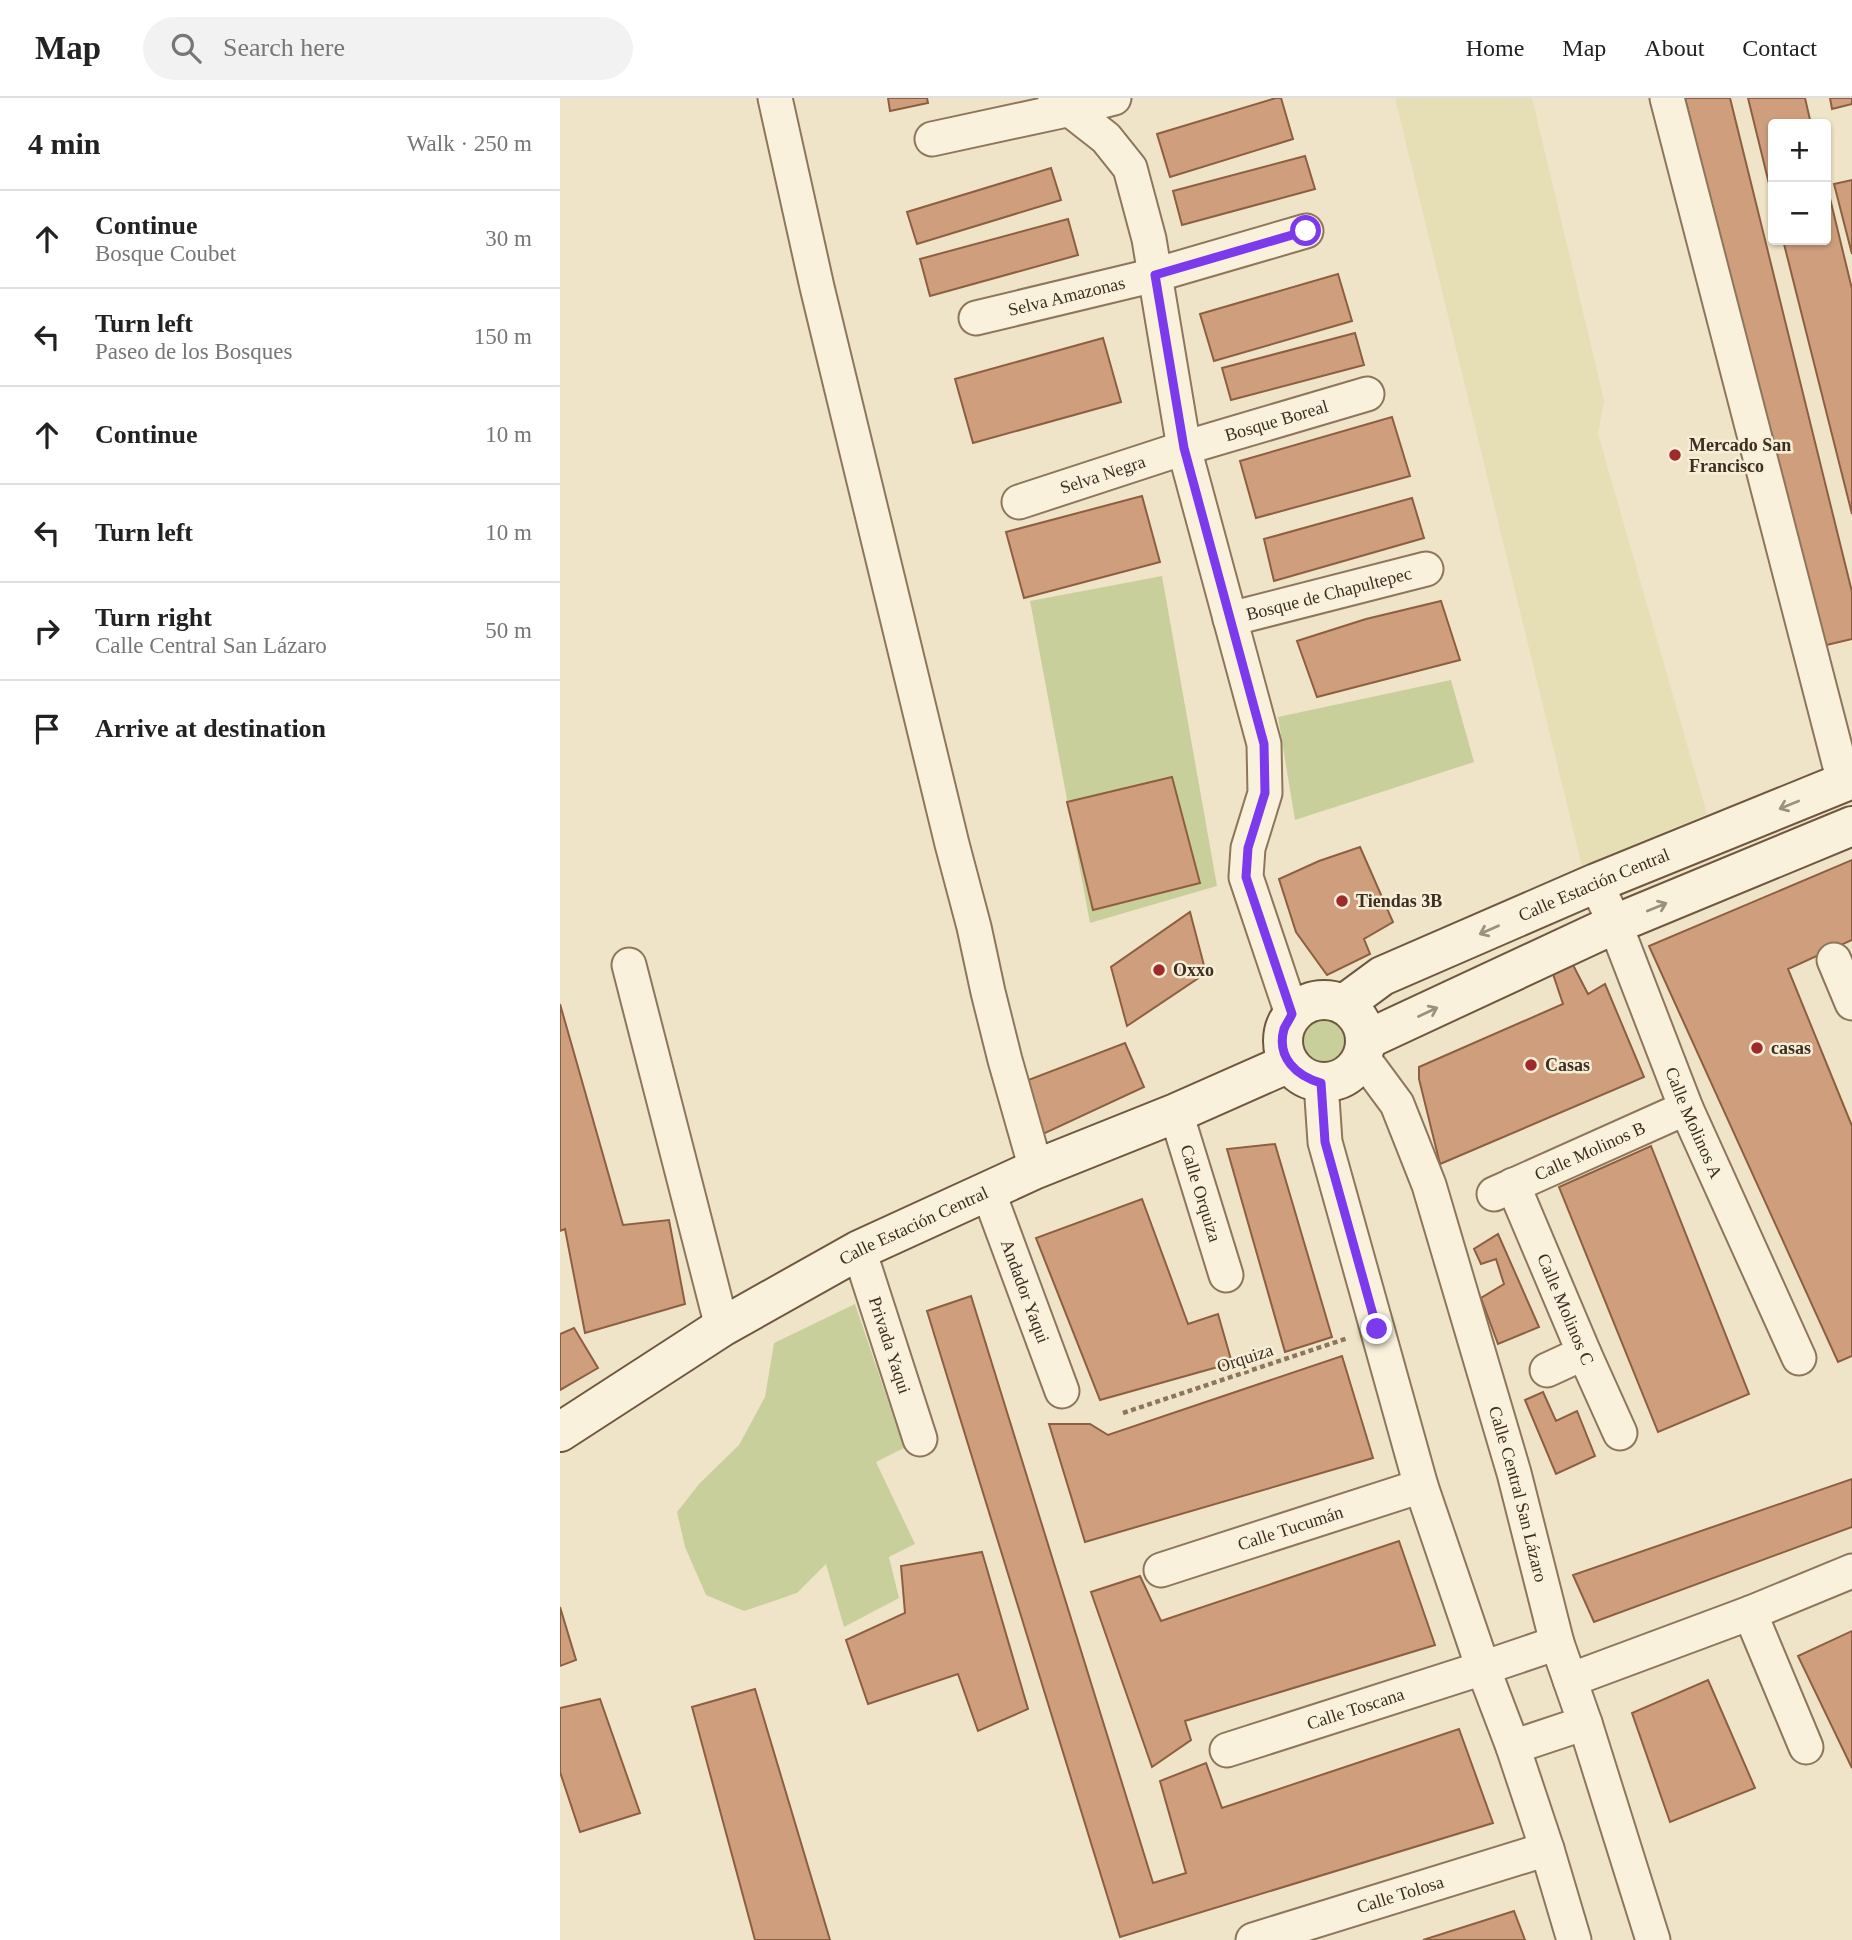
<!DOCTYPE html>
<meta charset="utf-8">
<style>
body{margin:0;font-family:"Times New Roman",serif;background:#f2f2f2;color:#222}
.controls{position:absolute;right:21px;top:21px;display:grid;overflow:hidden;border-radius:7px;box-shadow:0 2px 5px #0004}
.controls button{width:63px;height:63px;display:grid;place-items:center;padding:0;border:0;border-bottom:2px solid #e0e0e0;background:#fff;color:#222;font:35px sans-serif}
.stop{position:absolute;width:21px;height:21px;margin:-16px;border:5px solid #7c3aed;border-radius:50%;background:#fff}
.stop.end{background:#7c3aed;border-color:#fff;box-shadow:0 2px 7px #0008}
.list{margin:0;padding:0;list-style:none}
h2{display:flex;justify-content:space-between;align-items:center;height:91px;margin:0;padding:0 28px;font-size:30px}
h2 small{font-size:23px;font-weight:400;color:#767676}
.list li{display:grid;grid-template-columns:46px 1fr auto;gap:21px;align-items:center;box-sizing:border-box;height:98px;padding:0 28px;border-top:2px solid #e0e0e0}
.list b{display:block;font-size:26px;white-space:nowrap}
.list p{margin:0;font-size:23px;white-space:nowrap;color:#767676}
.list em{font-size:23px;font-style:normal;color:#767676}
.icon{flex:none;width:38px;height:38px;fill:none;stroke:currentColor;stroke-width:2;stroke-linecap:round;stroke-linejoin:round}
.map{position:relative;flex:none;width:1292px;height:1842px;overflow:hidden}
header{display:flex;align-items:center;gap:42px;box-sizing:border-box;height:98px;padding:0 35px;background:#fff;border-bottom:2px solid #e0e0e0}
header strong{font-size:33px}
nav{display:flex;gap:38px;margin-inline-start:auto;font-size:24px}
.search{width:490px;height:63px;background:#f2f2f2;display:flex;align-items:center;gap:18px;box-sizing:border-box;padding:0 24px;border-radius:38px;color:#767676;font-size:26px}
main{display:flex}
aside{flex:1;background:#fff}
.map>svg:first-child{display:block}
.farmland{fill:#e6deb5}
.green{fill:#c9cf9b}
.building{fill:#cf9f7d;stroke:#8d5f41;stroke-width:2}
.lines{fill:none;stroke-linecap:round;stroke-linejoin:round}
.street-casing{stroke:#8d765c;stroke-width:37}
.secondary-casing{stroke:#6f573f;stroke-width:42}
.path{stroke:#8d765c;stroke-width:4.5;stroke-dasharray:5 3.5;stroke-linecap:butt}
.street{stroke:#faf1dc;stroke-width:33}
.secondary{stroke:#faf1dc;stroke-width:38}
.oneway{stroke:#9c907e}
.route{stroke:#7c3aed;stroke-width:9}
.poi-dot{fill:#9e2a2b;stroke:#f7eed8;stroke-width:2.5}
.labels{text-anchor:middle;dominant-baseline:central;stroke-width:5;stroke-linejoin:round;paint-order:stroke}
.street-label{font-size:18px;fill:#3d2e20;stroke:#f7eed8}
.poi-label{font-size:18px;font-weight:bold;fill:#3d2e20;stroke:#f7eed8;text-anchor:start}
</style>
<header>
<strong>Map</strong>
<div class="search"><svg class="icon" aria-label="search" viewBox="0 0 24 24"><circle cx="10" cy="10" r="6"/><path d="M15 15l6 6"/></svg>Search here</div>
<nav><a>Home</a><a>Map</a><a>About</a><a>Contact</a></nav>
</header>
<main>
<aside>
<h2>4 min<small>Walk · 250 m</small></h2>
<ul class="list">
<li><svg class="icon" aria-label="ahead" viewBox="0 0 24 24"><path d="M12 20V5M6 11l6-6 6 6"/></svg><div><b>Continue</b><p>Bosque Coubet</p></div><em>30 m</em></li>
<li><svg class="icon" aria-label="left" viewBox="0 0 24 24"><path d="M17 20v-9H6M10 6l-5 5 5 5"/></svg><div><b>Turn left</b><p>Paseo de los Bosques</p></div><em>150 m</em></li>
<li><svg class="icon" aria-label="ahead" viewBox="0 0 24 24"><path d="M12 20V5M6 11l6-6 6 6"/></svg><div><b>Continue</b></div><em>10 m</em></li>
<li><svg class="icon" aria-label="left" viewBox="0 0 24 24"><path d="M17 20v-9H6M10 6l-5 5 5 5"/></svg><div><b>Turn left</b></div><em>10 m</em></li>
<li><svg class="icon" aria-label="right" viewBox="0 0 24 24"><path d="M7 20v-9h11M14 6l5 5-5 5"/></svg><div><b>Turn right</b><p>Calle Central San Lázaro</p></div><em>50 m</em></li>
<li><svg class="icon" aria-label="arrive" viewBox="0 0 24 24"><path d="M6 21V4h12l-3 4 3 4H6"/></svg><div><b>Arrive at destination</b></div></li>
</ul>
</aside>
<div class="map">
<svg width="1292" height="1842" viewBox="0 0 1292 1842">
<rect width="100%" height="100%" fill="#f0e4c8"/>
<!-- farmland -->
<path class="farmland" d="M835 0H972L1044 302 1038 336 1147 716 1022 768Z"/>
<!-- green -->
<path class="green" d="M602 478 657 788 530 825 470 503Z
M891 582 914 664 735 722 718 619Z
M770 903 791 913 800 929V964L774 983 756 984 732 970 723 948V930L748 905Z
M295 1206 344 1350 316 1364 355 1446 329 1459 339 1500 284 1529 266 1466 237 1495 184 1513 146 1497 125 1449 117 1414 139 1386 179 1347 205 1299 214 1245Z"/>
<!-- building -->
<path class="building" d="M328 0H367L368 5 330 13Z
M716 0H721L733 41 610 79 597 36Z
M1125 0H1170L1292 494V541L1258 549Z
M1188 0H1245L1251 26H1213V102Z
M1270 0H1292V6L1272 11Z
M745 58 755 91 622 127 613 93Z
M491 70 501 102 357 146 347 114Z
M1292 82V156L1274 86Z
M1266 84 1292 191V416L1223 142H1266Z
M508 121 518 157 370 198 360 161Z
M778 176 792 223 654 263 640 216Z
M795 235 804 267 671 302 662 270Z
M543 240 561 304 413 345 395 281Z
M832 319 850 378 696 420 680 363Z
M582 398 600 464 464 500 446 434Z
M852 400 864 440 714 483 704 441Z
M881 503 900 562 757 599 737 543 806 521Z
M612 679 640 785 533 812 507 704Z
M800 749 833 824 804 841 810 856 767 877 736 834 719 781 759 763Z
M1292 762V842L1228 871 1292 1028V1258L1278 1264 1089 848Z
M630 814 646 875 567 928 551 869Z
M1013 867 1028 896 1045 886 1084 979 880 1066 859 981V969L1003 906 993 876Z
M0 906 63 1127 109 1122 125 1206 25 1235 5 1131 0 1133Z
M565 945 584 989 483 1036 463 984Z
M715 1046 772 1239 725 1254 667 1051Z
M1091 1048 1189 1296 1098 1334 999 1089Z
M582 1101 628 1226 658 1216 672 1265 540 1302 476 1140Z
M938 1136 979 1229 938 1246 921 1200 944 1186 936 1161 921 1166 914 1151Z
M411 1198 593 1785 626 1775 600 1683 646 1665 662 1710 899 1631 933 1725 560 1839 367 1213Z
M14 1230 38 1270 0 1292V1236Z
M782 1258 813 1360 525 1444 489 1326H530L548 1337Z
M983 1294 996 1323 1017 1313 1035 1358 996 1376 965 1302Z
M1292 1381V1429L1034 1524 1013 1477Z
M839 1443 875 1547 625 1623 631 1642 592 1669 531 1494 580 1478 601 1523Z
M422 1454 468 1611 418 1633 398 1576 308 1606 286 1542 345 1515 341 1468Z
M0 1509 16 1562 0 1568Z
M1292 1533V1670L1238 1558Z
M1148 1582 1195 1690 1110 1724 1072 1615Z
M195 1591 270 1842H195L132 1609Z
M40 1601 80 1715 20 1734 0 1674V1610Z
M954 1813 965 1842H863Z"/>
<g class="lines">
<defs>
<g id="street">
<path d="M215 0 257 189 392 746 414 829 428 894 445 962 476 1071"/>
<path d="M495 0 546 40 570 70 589 141 624 350 704 646 705 695 688 750 686 779 732 916"/>
<path d="M1107 0 1284 684"/>
<path d="M372 41 511 11 554 0"/>
<path id="s1" d="M416 220 595 177 746 133"/>
<path id="s2" d="M459 404 624 350 807 296"/>
<path id="s3" d="M670 521 866 471"/>
<path id="s4" d="M1036 785 1055 826 1126 1010 1239 1260"/>
<path d="M1274 862 1292 905"/>
<path d="M69 867 162 1229"/>
<path id="s5" d="M803 960 837 1006 869 1087 954 1375 997 1545 1025 1625 1093 1842"/>
<path d="M761 985 765 1044 861 1388 923 1570 953 1649 987 1751 1014 1842"/>
<path id="s6" d="M616 1015 666 1177"/>
<path id="s7" d="M953 1087 1024 1255 1060 1335"/>
<path id="s8" d="M428 1093 502 1293"/>
<path id="s9" d="M934 1096 1126 1010"/>
<path id="s10" d="M299 1152 360 1341"/>
<path d="M987 1272 1024 1255"/>
<path id="s11" d="M601 1472 861 1388"/>
<path d="M1190 1515 1246 1649"/>
<path d="M1010 1582 1190 1515 1292 1473"/>
<path d="M953 1649 1025 1625"/>
<path id="s12" d="M667 1652 923 1570 997 1545"/>
<path id="s13" d="M693 1842 987 1751"/>
</g>
<g id="secondary">
<circle cx="764" cy="943" r="41"/>
<path id="s14" d="M784 906 822 878 1036 785 1292 681"/>
<path d="M806 942 1055 826 1292 728"/>
<path id="s15" d="M0 1334 162 1229 299 1152 476 1071 616 1015 729 965"/>
</g>
</defs>
<!-- street casing -->
<use href="#street" class="street-casing"/>
<!-- secondary casing -->
<use href="#secondary" class="secondary-casing"/>
<!-- path -->
<path class="path" d="M563 1315 788 1240"/>
<!-- street -->
<use href="#street" class="street"/>
<!-- secondary -->
<use href="#secondary" class="secondary"/>
</g>
<!-- one-way arrows -->
<defs><path id="oneway-shaft" d="M-6 0H5M1.5-3L5.5 0L1.5 3" fill="none" stroke-width="1.6" stroke-linecap="round" stroke-linejoin="round" transform="scale(1.75)"/></defs>
<g class="oneway">
<use href="#oneway-shaft" transform="translate(1229 707) rotate(158)"/>
<use href="#oneway-shaft" transform="translate(1097 809) rotate(-22)"/>
<use href="#oneway-shaft" transform="translate(929 832) rotate(156)"/>
<use href="#oneway-shaft" transform="translate(868 914) rotate(-25)"/>
</g>
<g class="lines">
<!-- route -->
<path class="route" d="M746 133 595 177 624 350 704 646 705 695 688 750 686 779 732 916C730 921 726 926 724 931 716 960 737 978 761 985L765 1044 817 1231"/>
</g>
<!-- markers -->
<g class="poi-dot">
<circle cx="1115" cy="357" r="7"/>
<circle cx="782" cy="803" r="7"/>
<circle cx="599" cy="872" r="7"/>
<circle cx="1197" cy="950" r="7"/>
<circle cx="971" cy="967" r="7"/>
</g>
<g class="labels">
<!-- street labels -->
<g class="street-label">
<text stroke="none"><textPath href="#s1" startOffset="93">Selva Amazonas</textPath></text>
<text stroke="none"><textPath href="#s2" startOffset="270">Bosque Boreal</textPath></text>
<text stroke="none"><textPath href="#s2" startOffset="88">Selva Negra</textPath></text>
<text stroke="none"><textPath href="#s3" startOffset="102">Bosque de Chapultepec</textPath></text>
<text stroke="none"><textPath href="#s14" startOffset="278">Calle Estación Central</textPath></text>
<text stroke="none"><textPath href="#s4" startOffset="259">Calle Molinos A</textPath></text>
<text stroke="none"><textPath href="#s9" startOffset="105">Calle Molinos B</textPath></text>
<text stroke="none"><textPath href="#s6" startOffset="84">Calle Orquiza</textPath></text>
<text stroke="none"><textPath href="#s15" startOffset="410">Calle Estación Central</textPath></text>
<text stroke="none"><textPath href="#s8" startOffset="107">Andador Yaqui</textPath></text>
<text stroke="none"><textPath href="#s7" startOffset="135">Calle Molinos C</textPath></text>
<text stroke="none"><textPath href="#s10" startOffset="100">Privada Yaqui</textPath></text>
<text transform="translate(685 1260) rotate(-18)">Orquiza</text>
<text stroke="none"><textPath href="#s5" startOffset="466">Calle Central San Lázaro</textPath></text>
<text stroke="none"><textPath href="#s11" startOffset="136">Calle Tucumán</textPath></text>
<text stroke="none"><textPath href="#s12" startOffset="135">Calle Toscana</textPath></text>
<text stroke="none"><textPath href="#s13" startOffset="154">Calle Tolosa</textPath></text>
</g>
<!-- poi labels -->
<g class="poi-label">
<text x="1129" y="347">Mercado San<tspan x="1129" dy="21">Francisco</tspan></text>
<text x="796" y="803">Tiendas 3B</text>
<text x="613" y="872">Oxxo</text>
<text x="1211" y="950">casas</text>
<text x="985" y="967">Casas</text>
</g>
</g>
</svg>
<div class="controls">
<button>+</button>
<button>−</button>
</div>
<div class="stop" style="left:746px;top:133px"></div>
<div class="stop end" style="left:817px;top:1231px"></div>
</div>
</main>
